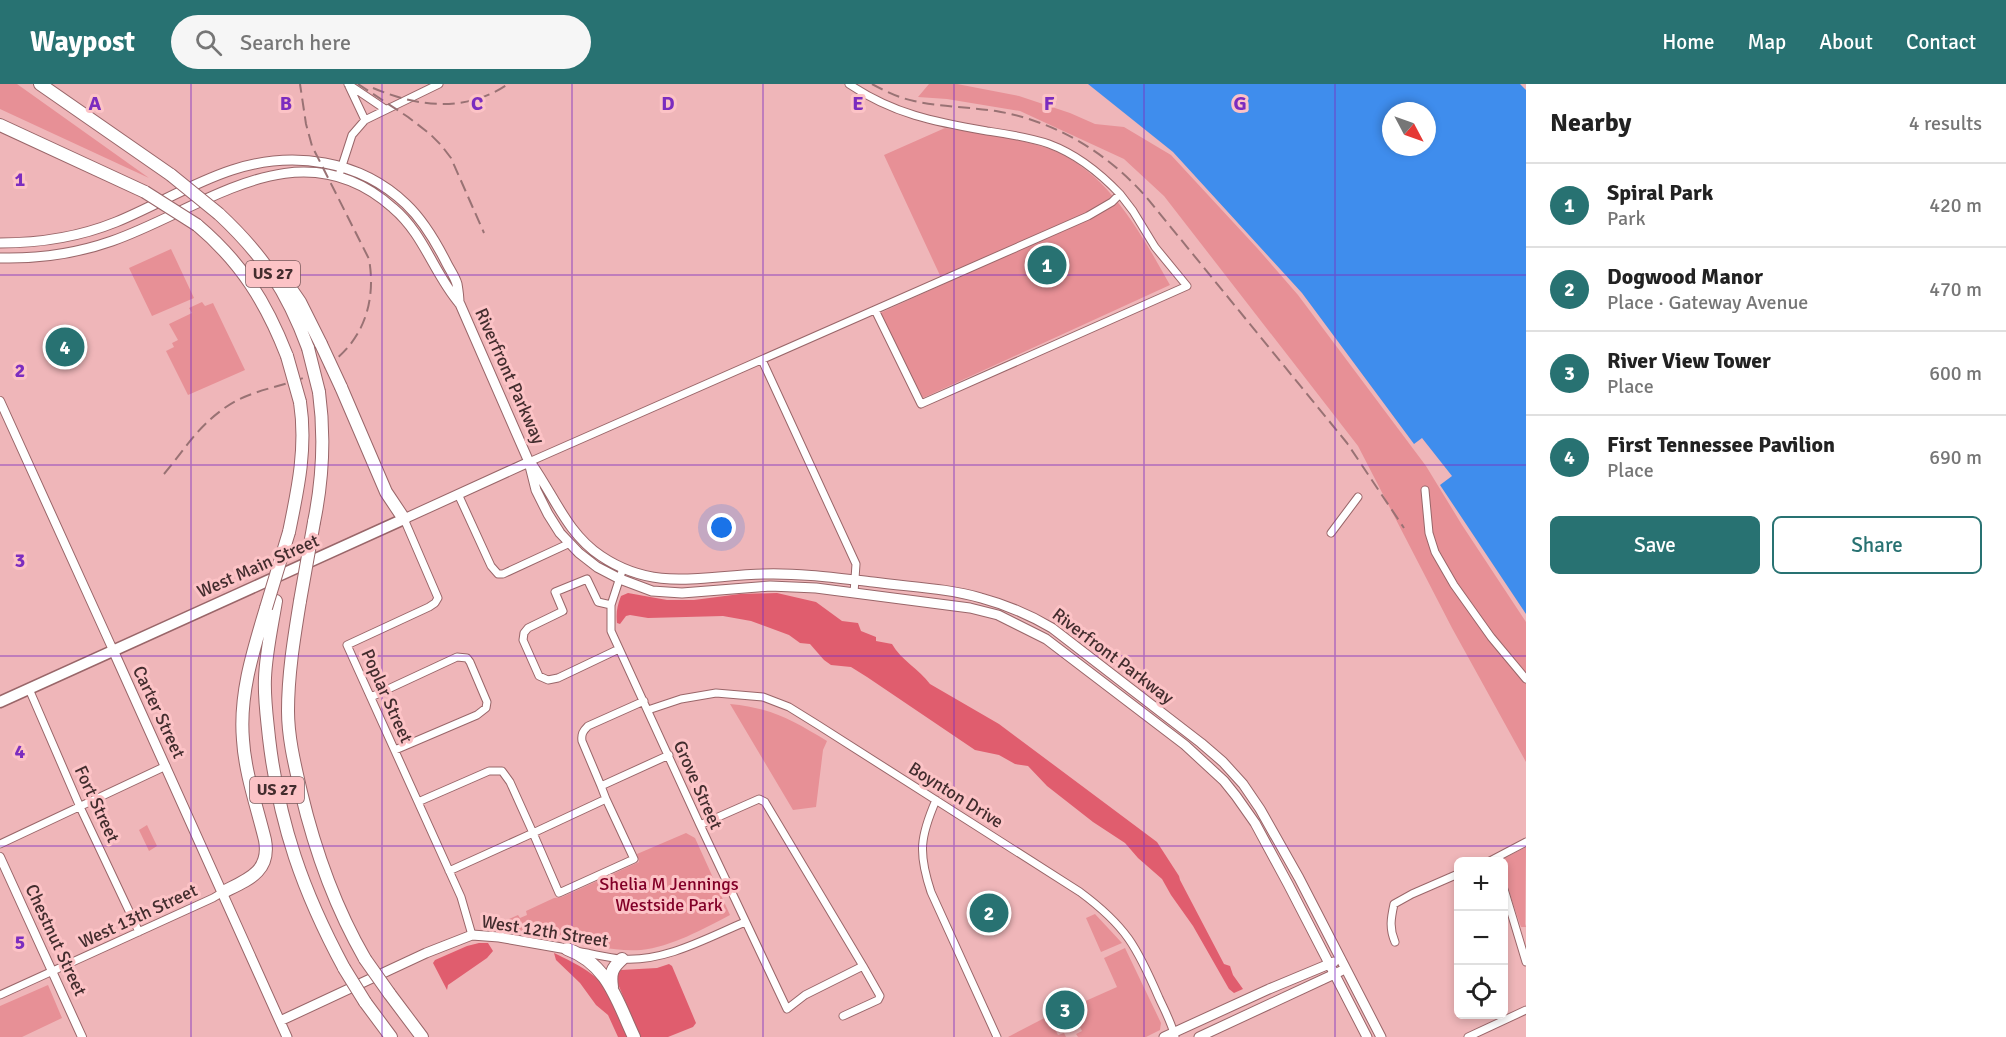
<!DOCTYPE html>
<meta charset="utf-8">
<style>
body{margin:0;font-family:Signika,sans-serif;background:#f6f6f6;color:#222}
.controls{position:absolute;right:18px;bottom:18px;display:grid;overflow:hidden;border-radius:9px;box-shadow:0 3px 9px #0003}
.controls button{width:54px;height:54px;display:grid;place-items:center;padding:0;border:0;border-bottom:2px solid #e0e0e0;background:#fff;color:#222;font:30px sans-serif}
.compass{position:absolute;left:1382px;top:18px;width:54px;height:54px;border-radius:50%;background:#fff;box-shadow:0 3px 9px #0003;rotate:131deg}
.you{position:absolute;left:722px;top:444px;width:21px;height:21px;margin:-15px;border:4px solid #fff;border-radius:50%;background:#1a73e8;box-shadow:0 0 0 9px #1a73e833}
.badge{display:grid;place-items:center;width:39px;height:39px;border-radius:50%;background:#287272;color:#fff;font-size:20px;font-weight:700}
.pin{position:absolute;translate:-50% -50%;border:3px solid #fff;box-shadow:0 2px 6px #0006}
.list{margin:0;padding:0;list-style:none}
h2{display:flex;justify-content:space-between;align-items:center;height:78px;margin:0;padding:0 24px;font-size:26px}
h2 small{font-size:20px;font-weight:400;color:#767676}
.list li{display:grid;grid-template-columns:39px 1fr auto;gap:18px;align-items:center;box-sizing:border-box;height:84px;padding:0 24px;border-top:2px solid #e0e0e0}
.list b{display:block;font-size:22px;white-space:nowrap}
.list p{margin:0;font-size:20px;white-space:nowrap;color:#767676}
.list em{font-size:20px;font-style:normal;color:#767676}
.actions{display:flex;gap:12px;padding:18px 24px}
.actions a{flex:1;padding:14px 0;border:2px solid #287272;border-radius:9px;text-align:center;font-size:21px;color:#287272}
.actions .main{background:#287272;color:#fff}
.icon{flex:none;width:33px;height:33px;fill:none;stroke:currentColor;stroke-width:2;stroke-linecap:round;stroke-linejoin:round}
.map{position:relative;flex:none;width:1526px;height:953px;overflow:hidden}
header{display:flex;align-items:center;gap:36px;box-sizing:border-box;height:84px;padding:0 30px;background:#287272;color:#fff}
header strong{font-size:28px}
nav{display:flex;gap:33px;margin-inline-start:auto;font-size:21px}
.search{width:420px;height:54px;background:#f6f6f6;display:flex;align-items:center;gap:15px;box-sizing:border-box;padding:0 21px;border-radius:33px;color:#767676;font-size:22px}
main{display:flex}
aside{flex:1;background:#fff}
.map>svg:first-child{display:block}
.green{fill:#e79096}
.forest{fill:#e05d6e}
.water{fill:#3f8ded;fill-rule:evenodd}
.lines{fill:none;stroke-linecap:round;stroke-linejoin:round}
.minor-casing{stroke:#996669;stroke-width:9}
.tertiary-casing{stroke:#996669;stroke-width:10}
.secondary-casing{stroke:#996669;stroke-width:11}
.primary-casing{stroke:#996669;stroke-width:13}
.motorway-casing{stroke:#996669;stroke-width:14}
.minor{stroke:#fff;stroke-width:7}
.tertiary{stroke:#fff;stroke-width:8}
.secondary{stroke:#fff;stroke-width:9}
.primary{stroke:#fff;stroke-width:10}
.motorway{stroke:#fff;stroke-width:12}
.rail{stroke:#997274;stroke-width:2;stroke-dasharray:12 6;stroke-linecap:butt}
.motorway-bridge-casing{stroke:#996669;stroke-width:14;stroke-linecap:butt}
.motorway-bridge{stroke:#fff;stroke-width:12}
.grid{fill:none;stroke:#7b2cbf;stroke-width:1.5;stroke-opacity:0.55}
.labels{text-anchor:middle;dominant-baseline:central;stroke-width:6;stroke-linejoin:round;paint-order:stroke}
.shield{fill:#fcc3c6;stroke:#7a5a5c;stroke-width:1.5}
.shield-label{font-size:16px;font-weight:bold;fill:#432d2e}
.street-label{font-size:18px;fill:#432d2e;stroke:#fcc3c6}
.park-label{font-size:18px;fill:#820028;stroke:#fcc3c6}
.grid-label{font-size:20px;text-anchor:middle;font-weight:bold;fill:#7b2cbf;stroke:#fcc3c6;stroke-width:6;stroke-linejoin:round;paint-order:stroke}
</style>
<header>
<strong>Waypost</strong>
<div class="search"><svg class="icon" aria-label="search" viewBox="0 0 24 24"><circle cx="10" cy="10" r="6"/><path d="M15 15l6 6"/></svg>Search here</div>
<nav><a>Home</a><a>Map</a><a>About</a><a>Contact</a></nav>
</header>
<main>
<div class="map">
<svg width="1526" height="953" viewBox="0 0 1526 953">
<rect width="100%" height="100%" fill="#efb6b9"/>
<!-- green -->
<path class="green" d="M0 0H17L149 94 0 25Z
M929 0H957L1019 12 1070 29 1095 40 1124 43 1171 71 1258 165 1298 211 1426 382 1462 441 1526 538V678L1452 544 1358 362 1164 112 1124 75 1020 27 947 15 918 13Z
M945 44C977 49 1010 53 1041 62 1105 81 1140 148 1170 201L923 314 880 229 944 200 884 71Z
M171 165 194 214 152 232 129 184Z
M202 218 205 222 213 219 245 286 188 311 166 267 174 263 172 259 178 256 169 240 192 229 189 224Z
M730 620C772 624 792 636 827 657L823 666 816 723 793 726Z
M147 741 157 762 149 767 139 746Z
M686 749 695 754 730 831C703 845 671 863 641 866 616 868 592 861 568 856 543 850 517 846 491 843L518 831 520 834 527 831 526 827 554 814 562 813 639 778 637 770Z
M1526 763 1525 840 1526 843H1521C1515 826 1504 795 1504 778L1499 777Z
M1095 830 1122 859 1101 868 1086 834Z
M1125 864 1161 939 1160 946 1146 953H1078L1076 950 1082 947 1079 941 1084 939 1078 925 1073 927 1070 922 1081 919 1117 903 1104 874Z
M48 901 62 934 22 953H0V922Z
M1056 928 1059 935 1052 939 1058 951 1064 949 1066 953H1008Z"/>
<!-- forest -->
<path class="forest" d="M628 509 667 516H694L740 510 777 509 816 518 842 537 858 539 861 547 876 553V557L892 560C901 576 919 585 930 600L999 640 1157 758 1179 792 1180 796 1224 880 1230 882 1233 891 1243 905 1234 909 1229 905 1193 842 1171 811 1162 795 1138 774 1125 759 1093 738 1047 702 1028 682 1015 680 999 671 975 666 867 593 851 583 831 581 824 576 810 560 800 559 789 551 751 537 723 532 648 534 630 531 626 532 620 540 617 539C616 529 617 522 621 512Z
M479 859H488L493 867 487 874 448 901 447 906 433 879 435 876 467 862Z
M554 869C577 880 600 891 614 914 621 926 626 940 631 953H618L608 931 596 921 580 899 556 876Z
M669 880 672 882 696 939 693 943 668 953H640L618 900 617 889 621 886 657 884Z"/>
<!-- water -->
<path class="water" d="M1088 0H1520L1526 6V530L1440 401 1452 392 1422 354 1414 360 1302 209 1173 68ZM1391 27H1427V63H1391Z"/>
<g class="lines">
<defs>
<path id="minor" d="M348 0 385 25
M348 0 365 36
M849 0C893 30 935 38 987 47 1007 50 1029 53 1049 60 1076 70 1101 90 1120 110
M340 88 352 51 365 36 439 0
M762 276 856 480 854 509
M529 378 1088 132 1112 118 1120 110 1133 127 1155 163 1187 202 921 320 875 226
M1425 406 1429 449 1435 468 1454 501 1491 553 1526 595
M458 410 491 482 498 490H503L570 459
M404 435 438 514 435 519 429 523 347 561 461 813 472 851
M1331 449 1358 413
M623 484 611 521V547L700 741 787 925 805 911 863 882 765 718 759 715 700 741
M611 521 598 518 587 495 555 508 563 527 528 544 524 549 523 556 539 592 548 596 558 594 619 565
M29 605 80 723 139 848
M371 613 457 573 467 574 470 578 487 618 486 624 477 631 395 666
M648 626 681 615 716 609 763 613 789 623 818 641 1080 808C1126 842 1137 863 1159 914 1165 927 1172 940 1175 953
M601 702 582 657C581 650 583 647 588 642L644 617
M606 715 634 775 559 809 533 749Z
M606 715 601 702 669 671
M936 716C920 753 918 769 931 808L997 953
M418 718 489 687H502L510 698 533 749 449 787
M0 760 166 682
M1488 778 1526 758
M1504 805 1526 878
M1395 858C1389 844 1391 834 1394 820L1412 810 1458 790
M581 868C594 870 608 874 622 875 665 878 707 854 745 838
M0 911 213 814 223 808
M843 932 878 916 880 912 863 882
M1468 953 1526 926"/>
<path id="tertiary" d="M0 317 113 566
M0 773 82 953"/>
<path id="secondary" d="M0 159C40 159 79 153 116 138 155 122 192 99 232 86 293 66 360 76 406 120 424 137 436 158 447 180 450 186 455 193 457 200 458 206 459 213 459 219
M0 174C38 175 75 170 112 157 204 125 299 40 393 124 424 150 434 190 460 220L529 378 536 406 548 430 560 449 579 469 597 483 620 495 652 507 682 509 770 502 816 504 970 524 998 531 1046 555 1185 661 1224 697 1236 712 1255 739 1288 800 1367 953
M533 382C555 414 568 450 601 472 656 509 704 491 764 490 801 489 837 494 873 498 909 503 947 504 981 514 1007 521 1030 531 1052 544L1201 659 1223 678 1243 700 1260 725 1299 794 1381 953
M404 435 529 378
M113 566 287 953
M280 937 426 869 472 851 499 853 567 865
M1164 953 1269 905 1334 878
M1199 953 1341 887"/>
<path id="primary" d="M0 618 404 435"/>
<path id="motorway" d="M40 0 171 91
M0 41 145 108
M219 130C263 171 287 207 308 264
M197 141C241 178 266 218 287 272
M278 186 300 218 321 260
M341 303 386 408 404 435
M314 438C323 394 325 352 319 308
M289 448C298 405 307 363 300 318
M276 517C272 542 266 568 265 594 264 614 267 634 269 654 279 740 303 808 344 884
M300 517C294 554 288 590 288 627 288 654 295 682 301 708 315 767 335 823 365 875
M223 808C247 796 271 788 265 756 257 723 245 689 243 656 239 611 253 567 266 524
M567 865C608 880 617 917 634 953
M612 903C610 889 612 884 622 875
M389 909 422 953
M365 918 391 953"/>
</defs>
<!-- minor casing -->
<use href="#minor" class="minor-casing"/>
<!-- tertiary casing -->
<use href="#tertiary" class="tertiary-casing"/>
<!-- secondary casing -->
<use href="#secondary" class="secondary-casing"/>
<!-- primary casing -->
<use href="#primary" class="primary-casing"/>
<!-- motorway casing -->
<use href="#motorway" class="motorway-casing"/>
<!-- minor -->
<use href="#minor" class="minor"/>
<!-- tertiary -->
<use href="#tertiary" class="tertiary"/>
<!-- secondary -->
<use href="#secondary" class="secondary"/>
<!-- primary -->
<use href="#primary" class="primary"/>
<!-- motorway -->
<use href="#motorway" class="motorway"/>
<!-- rail -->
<path class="rail" d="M358 0 408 33 430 50 441 61 451 74 484 149
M872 0C885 7 899 14 914 17 941 23 969 23 996 27 1055 37 1108 69 1147 114L1347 359 1404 444
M373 4C418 23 466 29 508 0
M164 390C186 364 197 343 226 323 250 306 282 303 308 292 357 271 378 226 369 175L312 62 306 40 300 0"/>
<defs>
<path id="motorway-bridge" d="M171 91 219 130
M145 108 197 141
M321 260 341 303
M308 264 319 308
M287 272 300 318
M300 517 314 438
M266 524 289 448
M365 875 389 909
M344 884 365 918"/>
</defs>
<!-- motorway-bridge casing -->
<use href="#motorway-bridge" class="motorway-bridge-casing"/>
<!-- motorway-bridge -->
<use href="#motorway-bridge" class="motorway-bridge"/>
</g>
<!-- grid -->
<path class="grid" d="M191 0V953M382 0V953M572 0V953M763 0V953M954 0V953M1144 0V953M1335 0V953M0 191H1526M0 381H1526M0 572H1526M0 762H1526"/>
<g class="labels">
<!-- shield labels -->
<g class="shield">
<rect x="246" y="177" width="54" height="26" rx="4.5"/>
<rect x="250" y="693" width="54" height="26" rx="4.5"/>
</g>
<g class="shield-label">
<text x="273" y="190">US 27</text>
<text x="277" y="706">US 27</text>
</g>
<!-- street labels -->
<g class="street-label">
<text transform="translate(510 292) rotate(66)">Riverfront Parkway</text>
<text transform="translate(258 482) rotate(-24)">West Main Street</text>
<text transform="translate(1113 572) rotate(37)">Riverfront Parkway</text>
<text transform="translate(387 612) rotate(66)">Poplar Street</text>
<text transform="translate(159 628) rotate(65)">Carter Street</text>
<text transform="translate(698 701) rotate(66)">Grove Street</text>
<text transform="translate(956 711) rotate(32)">Boynton Drive</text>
<text transform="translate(97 720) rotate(65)">Fort Street</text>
<text transform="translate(138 832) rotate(-25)">West 13th Street</text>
<text transform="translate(545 847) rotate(9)">West 12th Street</text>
<text transform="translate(56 856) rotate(65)">Chestnut Street</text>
</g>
<!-- park labels -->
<g class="park-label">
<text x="669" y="800">Shelia M Jennings<tspan x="669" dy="21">Westside Park</tspan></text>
</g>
</g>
<g class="grid-label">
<text x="95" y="26">A</text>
<text x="286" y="26">B</text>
<text x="477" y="26">C</text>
<text x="668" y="26">D</text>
<text x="858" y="26">E</text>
<text x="1049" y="26">F</text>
<text x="1240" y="26">G</text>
<text x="20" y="102">1</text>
<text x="20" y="293">2</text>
<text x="20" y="483">3</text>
<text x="20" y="674">4</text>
<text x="20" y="865">5</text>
</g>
</svg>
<div class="controls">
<button>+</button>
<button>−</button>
<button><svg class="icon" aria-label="locate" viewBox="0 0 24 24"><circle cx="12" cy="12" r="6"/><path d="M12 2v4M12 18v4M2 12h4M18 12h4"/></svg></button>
</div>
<svg class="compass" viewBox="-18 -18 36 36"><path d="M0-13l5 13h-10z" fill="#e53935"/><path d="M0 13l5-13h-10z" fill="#767676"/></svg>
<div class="you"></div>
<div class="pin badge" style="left:1047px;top:181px">1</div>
<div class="pin badge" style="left:989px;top:829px">2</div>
<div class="pin badge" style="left:1065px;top:926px">3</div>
<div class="pin badge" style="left:65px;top:263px">4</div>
</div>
<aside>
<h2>Nearby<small>4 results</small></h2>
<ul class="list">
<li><span class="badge">1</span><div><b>Spiral Park</b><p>Park</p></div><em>420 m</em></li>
<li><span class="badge">2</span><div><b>Dogwood Manor</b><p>Place · Gateway Avenue</p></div><em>470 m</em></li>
<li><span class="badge">3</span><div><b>River View Tower</b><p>Place</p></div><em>600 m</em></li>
<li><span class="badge">4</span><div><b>First Tennessee Pavilion</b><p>Place</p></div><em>690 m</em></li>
</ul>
<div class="actions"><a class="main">Save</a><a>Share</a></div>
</aside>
</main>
